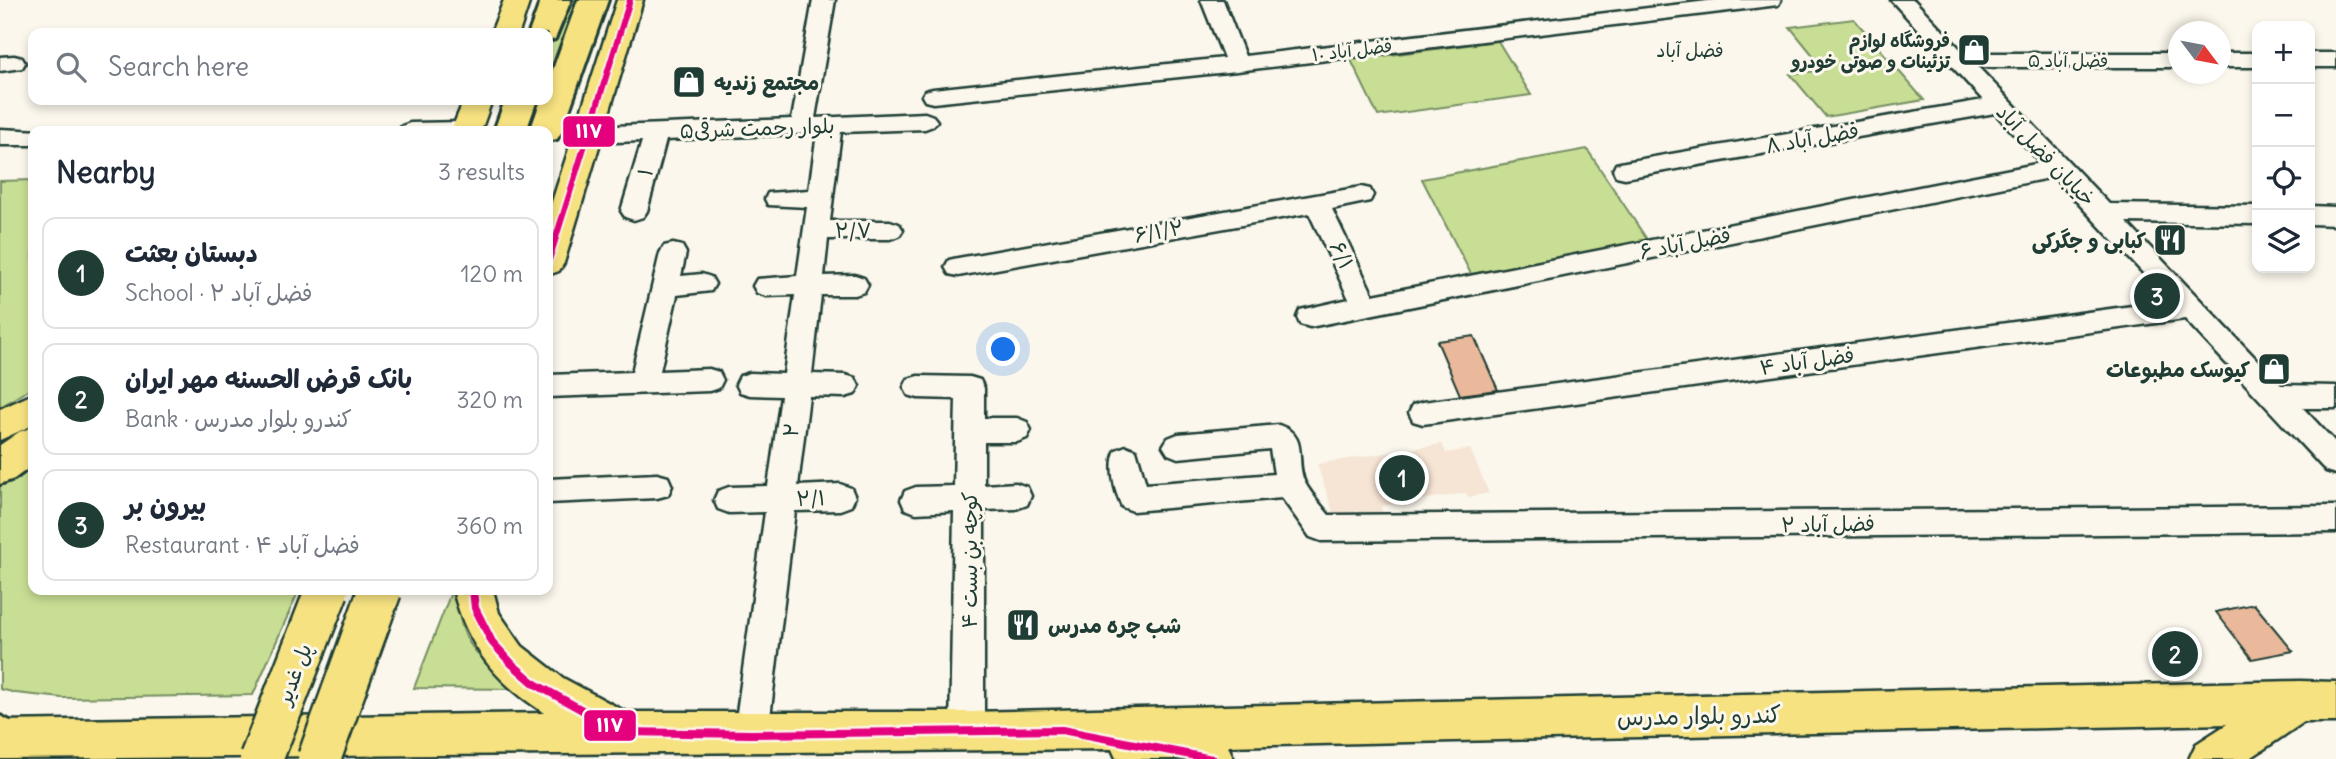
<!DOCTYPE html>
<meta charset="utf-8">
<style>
body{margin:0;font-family:Delius,"Playpen Sans Arabic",sans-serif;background:#f6f6f7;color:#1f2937}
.controls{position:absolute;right:21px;top:21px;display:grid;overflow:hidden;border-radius:14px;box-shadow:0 4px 10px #0003}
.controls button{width:63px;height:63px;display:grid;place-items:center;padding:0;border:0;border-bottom:2px solid #e0e1e3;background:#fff;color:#1f2937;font:35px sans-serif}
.compass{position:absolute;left:2168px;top:21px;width:63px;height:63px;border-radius:50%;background:#fff;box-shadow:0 4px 10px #0003;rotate:122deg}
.you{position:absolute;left:1004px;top:350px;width:24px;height:24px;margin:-18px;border:5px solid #fff;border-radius:50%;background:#1a73e8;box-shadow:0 0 0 10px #1a73e833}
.badge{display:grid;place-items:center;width:46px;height:46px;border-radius:50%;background:#1f3d34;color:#fff;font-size:23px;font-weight:700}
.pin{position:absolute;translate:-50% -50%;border:4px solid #fff;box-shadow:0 2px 7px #0006}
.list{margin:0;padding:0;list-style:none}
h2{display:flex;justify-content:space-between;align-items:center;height:91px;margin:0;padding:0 28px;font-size:30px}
h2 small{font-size:23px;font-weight:400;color:#747a83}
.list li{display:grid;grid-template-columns:46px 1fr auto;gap:21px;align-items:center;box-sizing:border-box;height:112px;margin:0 14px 14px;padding:0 14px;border:2px solid #e0e1e3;border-radius:14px}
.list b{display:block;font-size:26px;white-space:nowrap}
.list p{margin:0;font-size:23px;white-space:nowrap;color:#747a83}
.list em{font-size:23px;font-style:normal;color:#747a83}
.icon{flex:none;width:38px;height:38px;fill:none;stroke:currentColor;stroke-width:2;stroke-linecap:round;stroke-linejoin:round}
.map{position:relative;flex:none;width:2336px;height:759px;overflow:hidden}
.search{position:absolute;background:#fff;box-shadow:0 4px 10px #0003;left:28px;top:28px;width:525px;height:77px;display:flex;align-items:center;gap:18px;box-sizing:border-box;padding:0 24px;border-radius:14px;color:#747a83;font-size:26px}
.panel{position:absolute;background:#fff;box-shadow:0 4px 10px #0003;left:28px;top:126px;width:525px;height:469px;border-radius:14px}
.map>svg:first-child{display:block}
.built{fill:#f6e4d4}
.green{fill:#c8de94;stroke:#748e64;stroke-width:2}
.building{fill:#eab99b;stroke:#1f3d34;stroke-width:2}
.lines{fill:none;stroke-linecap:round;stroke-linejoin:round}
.minor-casing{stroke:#1f3d34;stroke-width:5}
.major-casing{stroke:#1f3d34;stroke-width:5}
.highway-casing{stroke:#1f3d34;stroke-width:6}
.minor{fill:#fbf7ec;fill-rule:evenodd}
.major{fill:#f6e281;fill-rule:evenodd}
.highway{fill:#f6e281;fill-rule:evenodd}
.highway-bridge-casing{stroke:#1f3d34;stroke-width:47;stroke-linecap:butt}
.highway-bridge{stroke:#f6e281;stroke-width:42}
.bus-1-far1-casing{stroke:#fbf7ec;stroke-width:10}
.bus-1-casing{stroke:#fbf7ec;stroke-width:13}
.bus-1-far1{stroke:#e5007d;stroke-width:6}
.bus-1{stroke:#e5007d;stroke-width:8}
.labels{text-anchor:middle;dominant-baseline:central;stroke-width:6;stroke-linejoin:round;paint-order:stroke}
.far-poi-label{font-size:18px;font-weight:bold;fill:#1f3d34;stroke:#fbf7ec;text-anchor:end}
.far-street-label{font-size:18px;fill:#1f3d34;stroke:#fbf7ec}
.far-neighbourhood-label{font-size:19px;fill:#1f3d34;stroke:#fbf7ec}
.poi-label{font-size:21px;font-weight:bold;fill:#1f3d34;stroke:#fbf7ec;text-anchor:start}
.street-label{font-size:21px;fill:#1f3d34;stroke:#fbf7ec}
.near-street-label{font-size:24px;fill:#1f3d34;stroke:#fbf7ec}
.line-badge{stroke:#fbf7ec;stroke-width:2.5}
.badge-label{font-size:19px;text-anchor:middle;font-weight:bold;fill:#fff}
</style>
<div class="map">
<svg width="2336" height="759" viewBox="0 0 2336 759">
<rect width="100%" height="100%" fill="#fbf7ec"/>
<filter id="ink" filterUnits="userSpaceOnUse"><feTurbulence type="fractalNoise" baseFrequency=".0143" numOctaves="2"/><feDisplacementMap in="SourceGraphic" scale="14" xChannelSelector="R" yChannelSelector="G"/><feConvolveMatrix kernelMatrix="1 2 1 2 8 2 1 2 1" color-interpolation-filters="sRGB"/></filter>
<g filter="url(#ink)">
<!-- built -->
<path class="built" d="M1442 444 1446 453 1470 449 1489 493 1468 497 1466 493 1381 506 1383 514 1361 517 1358 511 1334 515 1317 464Z"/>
<!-- green -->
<path class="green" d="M565 0H579L548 90V49Z
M1854 19 1924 100 1826 117 1790 74 1825 70 1790 27Z
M1498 41 1531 95 1378 116 1351 60Z
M1587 149 1648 241 1471 274 1422 179Z
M33 180V387L0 407V181Z
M33 455V590H299L253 695 62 698 16 693 0 689V481Z
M452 590H458C456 645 480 657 519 689L414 688Z"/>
<!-- building -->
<path class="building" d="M1474 336 1498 390 1460 395 1437 341Z
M2254 604 2293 651 2252 659 2216 612Z"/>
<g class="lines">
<defs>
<path id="minor" d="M813 0H835L815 118 925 113 933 116 937 121 933 126 925 129 841 132 830 221H890L899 224 903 230 899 236 890 239H828L824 276 855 275 864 278 868 285 864 292 855 295H821L812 374 845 375 855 378 859 386 855 394 845 397 809 396 798 486 840 484 851 488 855 497 851 506 840 510 795 511 768 734 763 746 751 750 739 746 734 734 765 512 729 513 718 509 714 500 718 491 729 487 768 486 781 396 750 395 740 392 736 384 740 376 750 373 784 374 795 295 766 296 757 293 753 286 757 279 797 276 807 207 768 205 765 199 768 193 809 190 817 133 666 140 647 211 643 217 634 220 625 217 621 211 642 141 589 143 581 141 577 135 581 129 589 127 792 119Z
M1201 0H1223L1245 56 1716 0H1781L1778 5 1770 6 1237 71 933 103 925 101 922 96 925 91 933 89 1224 58Z
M1891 0H1914L1964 53H2178V67H1978L2109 204 2257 206V224L2126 222 2281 385 2336 386V408H2303L2336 443V474L2326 471 2185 319 1423 424 1413 421 1409 413 1413 405 1423 402 2169 301 2054 177 1310 327 1300 324 1297 317 1300 310 1349 299 1309 213 958 276 949 274 945 267 949 260 958 258 1361 187 1370 189 1373 195 1370 201 1332 209 1373 295 2041 163 1995 113 1625 178 1616 176 1613 170 1616 164 1625 162 1983 100Z
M2220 53H2257V67H2220Z
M2310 53H2336V67H2310Z
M14 56 22 58 25 63 22 68 0 71V57Z
M466 122 474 125 477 131H398L402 126 410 123Z
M0 129 41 131H33V145H0Z
M2310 206 2336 207V225L2310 224Z
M673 244 682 246 686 253 681 276 702 274 711 277 715 284 711 291 677 295 660 371 709 369 719 372 723 380 719 388 709 391 548 397V375L632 372 660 253 664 246Z
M918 376 970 377 980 380 984 388V418H1017L1027 422 1031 430 1027 438 1017 442H984V485L1016 483 1027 487 1031 496 1027 505 1016 509 984 510V732L979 743 967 748 955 743 950 732 954 511 916 513 905 509 901 500 905 491 916 487 954 486 956 399 918 398 908 395 904 387 908 379Z
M1279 425C1310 436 1294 460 1305 483 1311 494 1321 505 1329 515L2336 506V532L1321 541 1310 537 1282 498 1133 511 1122 507C1115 492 1108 465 1116 450L1126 446 1136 450 1146 484 1274 474 1270 449 1178 458 1168 454 1163 446 1168 438 1178 434Z
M657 474 668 477 672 486 668 495 657 498 548 503V479Z"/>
<path id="major" d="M504 0H530L519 33H491Z
M617 0H643L564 263 559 271 548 275V214Z
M464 100H492L481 131H451Z
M33 394V425L0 440V409Z
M453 590H493L499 613 522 646 563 678 626 712H967L2300 681 2336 682V722H2304L2249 759H2189L2196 744 2227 724 1228 746 1234 759H1120L1116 758 1112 749 0 759V721L545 713C496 683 467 646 453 590Z"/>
<path id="highway" d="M541 0H571L555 39 548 41V33H529Z
M578 0H608L562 131 557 139 548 141V131H530L541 100H548V83Z
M505 100H537L526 131H494Z
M33 427V465L14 479 0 484V445L19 432Z
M0 716 20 726 27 742 20 758 0 759Z"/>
</defs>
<!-- minor casing -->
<use href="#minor" class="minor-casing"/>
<!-- major casing -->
<use href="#major" class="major-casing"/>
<!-- highway casing -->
<use href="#highway" class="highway-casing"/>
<!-- minor -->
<use href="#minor" class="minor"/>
<!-- major -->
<use href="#major" class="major"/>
<!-- highway -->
<use href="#highway" class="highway"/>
<defs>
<path id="highway-bridge" d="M261 759 327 590
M319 759 380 590"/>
</defs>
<!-- highway-bridge casing -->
<use href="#highway-bridge" class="highway-bridge-casing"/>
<!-- highway-bridge -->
<use href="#highway-bridge" class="highway-bridge"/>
<defs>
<path id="bus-1-far1" d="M548 263 630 0"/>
<path id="bus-1" d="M473 590 475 608 492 642 512 664 535 684 622 732 751 734 1062 730 1212 759"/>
</defs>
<!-- bus-1-far1 casing -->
<use href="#bus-1-far1" class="bus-1-far1-casing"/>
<!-- bus-1 casing -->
<use href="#bus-1" class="bus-1-casing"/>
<!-- bus-1-far1 -->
<use href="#bus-1-far1" class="bus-1-far1"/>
<!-- bus-1 -->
<use href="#bus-1" class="bus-1"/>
</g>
</g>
<!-- icons -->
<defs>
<symbol id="shop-square" viewBox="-11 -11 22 22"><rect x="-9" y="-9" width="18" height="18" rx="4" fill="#1f3d34" stroke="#fbf7ec"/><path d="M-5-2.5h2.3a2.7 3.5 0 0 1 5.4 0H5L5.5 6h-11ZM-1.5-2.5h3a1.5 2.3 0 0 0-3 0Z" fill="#fff"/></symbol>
<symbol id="restaurant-square" viewBox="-11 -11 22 22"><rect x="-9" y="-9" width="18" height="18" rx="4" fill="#1f3d34" stroke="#fbf7ec"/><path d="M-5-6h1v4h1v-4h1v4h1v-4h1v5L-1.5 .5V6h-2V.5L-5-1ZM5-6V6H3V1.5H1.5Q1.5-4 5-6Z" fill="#fff"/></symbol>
</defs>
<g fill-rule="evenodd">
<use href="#shop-square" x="1955" y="31" width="38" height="38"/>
<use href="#shop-square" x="670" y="63" width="38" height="38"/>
<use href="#restaurant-square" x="2151" y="221" width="38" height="38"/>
<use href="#shop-square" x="2255" y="350" width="38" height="38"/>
<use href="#restaurant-square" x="1004" y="606" width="38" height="38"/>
</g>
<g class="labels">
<!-- far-poi labels -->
<g class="far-poi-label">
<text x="1950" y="40">فروشگاه لوازم<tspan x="1950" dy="21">تزئینات و صوتی خودرو</tspan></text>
</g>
<!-- far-street labels -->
<g class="far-street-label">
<text transform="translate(1352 50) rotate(-7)">فضل آباد ۱۰</text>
<text x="2068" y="60">فضل آباد ۵</text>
</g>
<!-- far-neighbourhood labels -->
<g class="far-neighbourhood-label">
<text x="1690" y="50">فضل آباد</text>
</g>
<!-- poi labels -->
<g class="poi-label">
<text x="714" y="82">مجتمع زندیه</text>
<text x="2146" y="240" text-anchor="end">کبابی و جگرکی</text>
<text x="2250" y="369" text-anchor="end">کیوسک مطبوعات</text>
<text x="1048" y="625">شب چره مدرس</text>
</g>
<!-- street labels -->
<g class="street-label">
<text transform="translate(757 128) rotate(-2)">۵بلوار رحمت شرقی</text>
<text transform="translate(1812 138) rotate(-10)">فضل آباد ۸</text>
<text transform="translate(2046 155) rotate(46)">خیابان فضل آباد</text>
<text transform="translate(645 172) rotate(-74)">۱</text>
<text x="853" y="230">۲/۷</text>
<text transform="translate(1159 231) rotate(-10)">۶/۱/۲</text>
<text transform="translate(1685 243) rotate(-11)">فضل آباد ۶</text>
<text transform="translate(1342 255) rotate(65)">۶/۱</text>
<text transform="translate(1807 361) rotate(-8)">فضل آباد ۴</text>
<text transform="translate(791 430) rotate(-83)">۲</text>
<text transform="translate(811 498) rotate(-2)">۲/۱</text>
<text transform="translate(1828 524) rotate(-1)">فضل آباد ۲</text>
<text transform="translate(969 560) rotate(-90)">کوچه بن بست ۴</text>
<text transform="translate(294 674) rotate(-69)">پل غدیر</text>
</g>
<!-- near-street labels -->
<g class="near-street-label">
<text transform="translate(1699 715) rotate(-1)">کندرو بلوار مدرس</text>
</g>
</g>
<g class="line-badge">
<rect x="562" y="115" width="54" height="33" rx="7" fill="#e5007d"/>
<rect x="583" y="709" width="54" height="33" rx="7" fill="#e5007d"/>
</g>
<g class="badge-label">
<text x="589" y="138">۱۱۷</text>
<text x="610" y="732">۱۱۷</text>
</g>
</svg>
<div class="controls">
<button>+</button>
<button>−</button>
<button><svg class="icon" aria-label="locate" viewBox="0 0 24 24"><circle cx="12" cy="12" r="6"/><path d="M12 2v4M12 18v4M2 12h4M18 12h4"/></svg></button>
<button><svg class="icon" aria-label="layers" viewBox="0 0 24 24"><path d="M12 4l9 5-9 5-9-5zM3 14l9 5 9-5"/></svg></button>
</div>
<svg class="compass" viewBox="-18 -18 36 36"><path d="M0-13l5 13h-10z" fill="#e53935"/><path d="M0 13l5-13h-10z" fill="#747a83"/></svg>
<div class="you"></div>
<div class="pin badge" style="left:1402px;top:478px">1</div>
<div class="pin badge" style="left:2175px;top:654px">2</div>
<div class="pin badge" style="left:2157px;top:296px">3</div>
<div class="search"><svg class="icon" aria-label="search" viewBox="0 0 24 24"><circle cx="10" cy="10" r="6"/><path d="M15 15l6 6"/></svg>Search here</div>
<section class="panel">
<h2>Nearby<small>3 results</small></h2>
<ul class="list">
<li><span class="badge">1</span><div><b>دبستان بعثت</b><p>School · فضل آباد ۲</p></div><em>120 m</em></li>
<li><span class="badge">2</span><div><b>بانک قرض الحسنه مهر ایران</b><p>Bank · کندرو بلوار مدرس</p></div><em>320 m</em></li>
<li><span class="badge">3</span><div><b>بیرون بر</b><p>Restaurant · فضل آباد ۴</p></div><em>360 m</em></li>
</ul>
</section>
</div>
